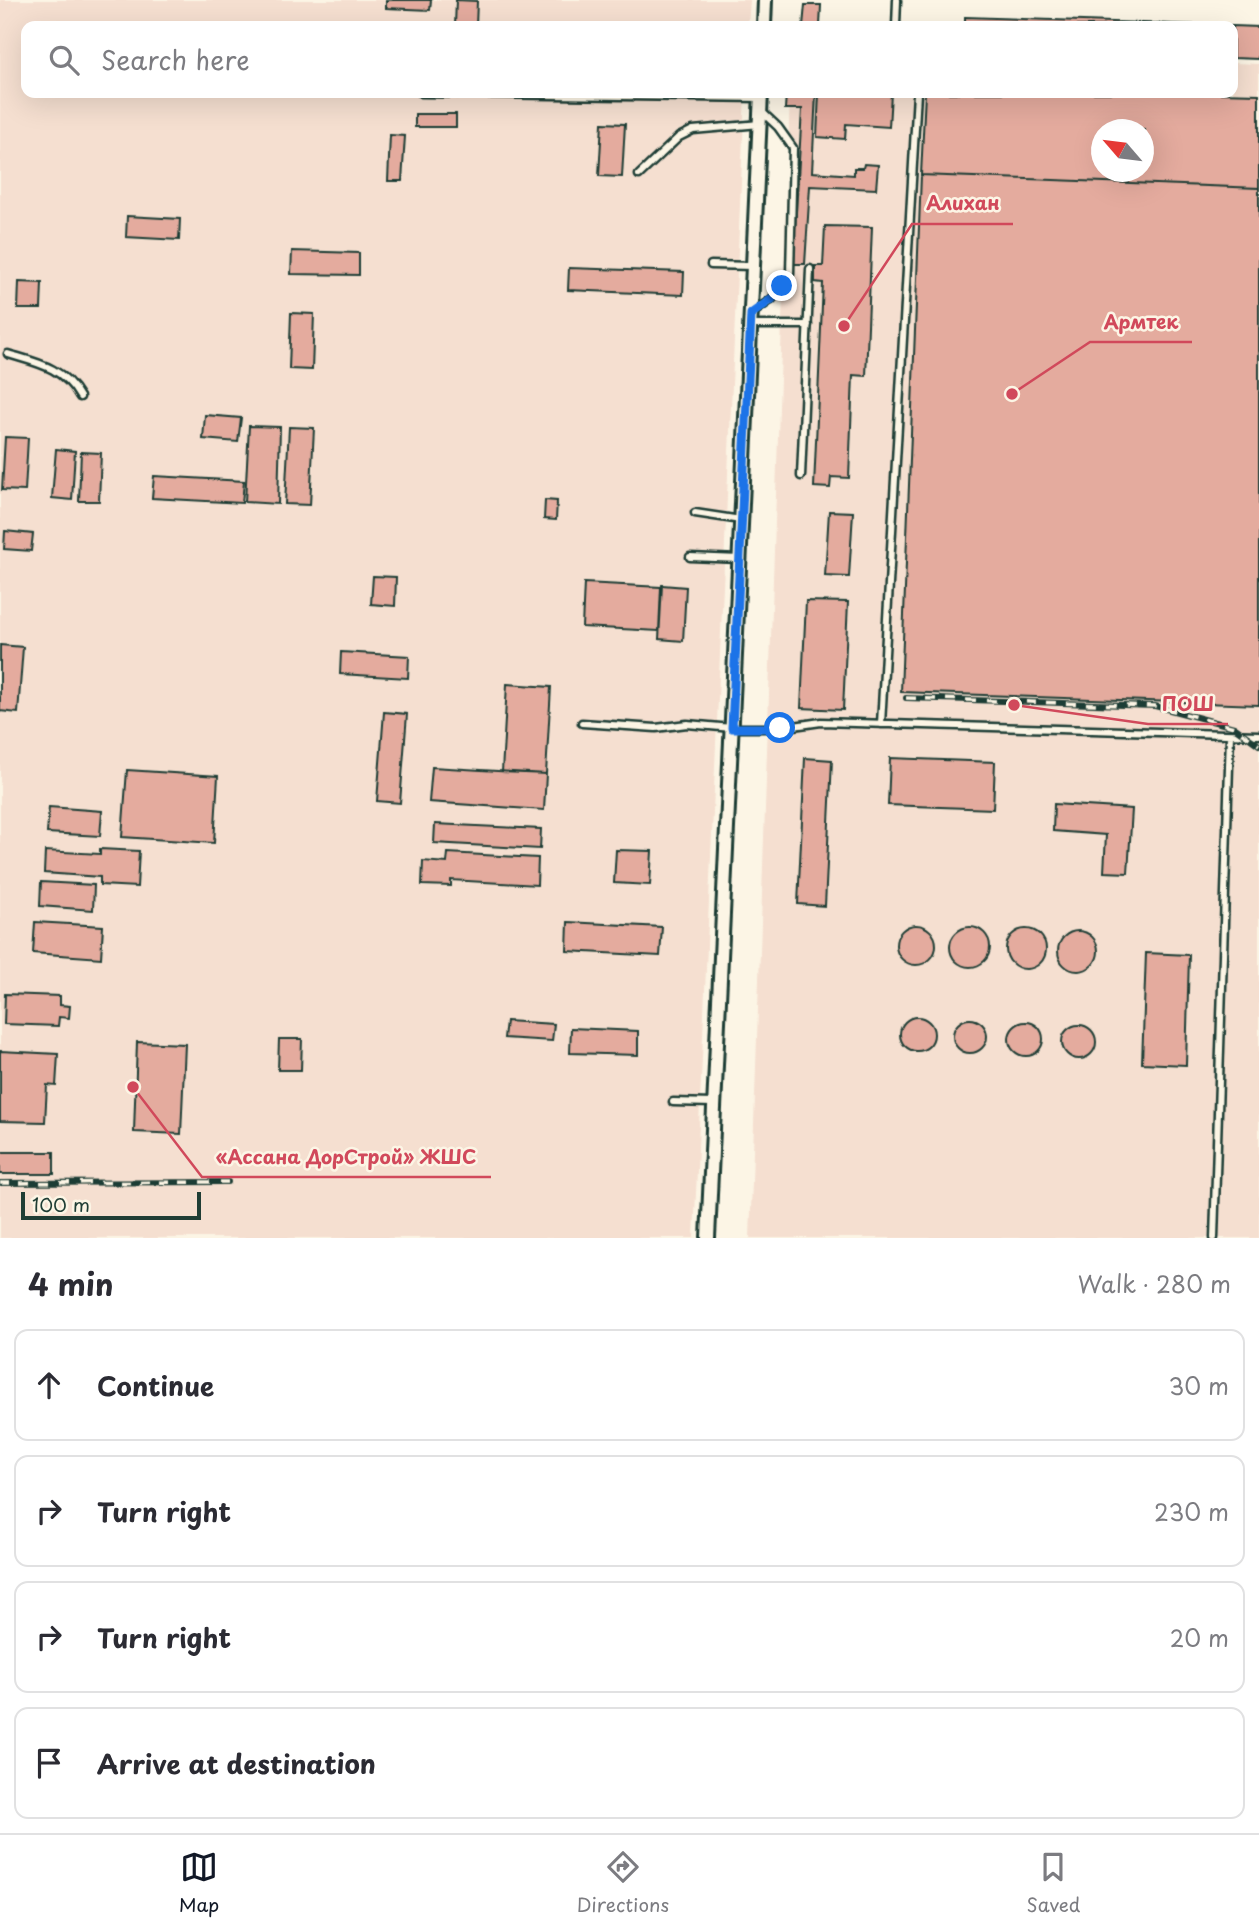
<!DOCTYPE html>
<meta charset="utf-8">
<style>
body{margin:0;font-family:"Playpen Sans",sans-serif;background:#f7f7f7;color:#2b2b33}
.compass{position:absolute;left:1091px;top:119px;width:63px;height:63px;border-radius:50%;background:#fff;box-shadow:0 7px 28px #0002;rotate:298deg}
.scale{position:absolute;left:21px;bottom:18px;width:180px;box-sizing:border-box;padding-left:7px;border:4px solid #1f3d34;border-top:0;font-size:19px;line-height:24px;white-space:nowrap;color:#1f3d34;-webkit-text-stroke:5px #fcf5e5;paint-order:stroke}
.stop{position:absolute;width:21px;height:21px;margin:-16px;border:5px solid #1a73e8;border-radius:50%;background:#fff}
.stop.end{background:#1a73e8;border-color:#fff;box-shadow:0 2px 7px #0008}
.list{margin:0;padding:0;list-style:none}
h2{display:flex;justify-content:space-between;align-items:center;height:91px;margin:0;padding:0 28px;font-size:30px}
h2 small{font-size:23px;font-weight:400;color:#7c7c81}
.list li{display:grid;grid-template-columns:46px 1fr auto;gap:21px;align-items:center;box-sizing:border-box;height:112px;margin:0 14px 14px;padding:0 14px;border:2px solid #e1e1e2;border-radius:14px}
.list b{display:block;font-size:26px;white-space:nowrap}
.list em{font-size:23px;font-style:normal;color:#7c7c81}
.icon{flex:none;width:38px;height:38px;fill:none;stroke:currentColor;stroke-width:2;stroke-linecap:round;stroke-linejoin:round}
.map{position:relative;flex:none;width:1259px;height:1238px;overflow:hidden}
.search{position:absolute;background:#fff;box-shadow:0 7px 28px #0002;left:21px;right:21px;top:21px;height:77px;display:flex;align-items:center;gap:18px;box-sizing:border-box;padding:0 24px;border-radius:14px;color:#7c7c81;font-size:26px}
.sheet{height:595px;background:#fff}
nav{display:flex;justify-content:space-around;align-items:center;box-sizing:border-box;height:98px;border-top:2px solid #e1e1e2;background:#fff;font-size:19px;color:#7c7c81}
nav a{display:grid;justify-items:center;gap:4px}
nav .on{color:#111827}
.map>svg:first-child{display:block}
.built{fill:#f5dfd0;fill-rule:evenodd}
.building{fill:#e4ab9e;stroke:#1f3d34;stroke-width:2;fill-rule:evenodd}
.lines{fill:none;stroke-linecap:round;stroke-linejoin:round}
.lane-casing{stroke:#1f3d34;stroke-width:11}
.street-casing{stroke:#1f3d34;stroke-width:18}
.lane{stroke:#fcf5e5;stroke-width:6}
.street{stroke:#fcf5e5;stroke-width:12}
.rail-casing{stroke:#1f3d34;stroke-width:6}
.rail{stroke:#fcf5e5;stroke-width:3.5;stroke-dasharray:10;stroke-linecap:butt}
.route{stroke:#1a73e8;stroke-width:9}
.leader{fill:none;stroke:#d1495b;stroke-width:2.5}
.callout-dot{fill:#d1495b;stroke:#fcf5e5;stroke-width:2.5}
.callout-label{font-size:19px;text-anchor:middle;font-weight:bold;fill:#d1495b;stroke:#fcf5e5;stroke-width:5;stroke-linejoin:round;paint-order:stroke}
</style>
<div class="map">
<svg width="1259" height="1238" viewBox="0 0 1259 1238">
<rect width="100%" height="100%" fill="#fcf5e5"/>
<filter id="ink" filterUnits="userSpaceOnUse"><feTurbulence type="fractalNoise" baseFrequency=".0143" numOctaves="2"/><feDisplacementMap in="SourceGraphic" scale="14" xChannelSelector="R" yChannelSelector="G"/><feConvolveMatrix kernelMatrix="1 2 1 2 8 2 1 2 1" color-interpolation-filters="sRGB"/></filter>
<g filter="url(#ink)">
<!-- built -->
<path class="built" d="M0 0H750L748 26H26V93H745L694 1238H0Z
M1233 63 1259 64V1238H750L790 93H1233ZM1102 130H1144V172H1102Z"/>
<!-- building -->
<path class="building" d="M386 0H431L430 10 386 8Z
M456 0 477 1 476 26H455Z
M805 5H821L820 26H803Z
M965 17 1232 26H965Z
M1233 26 1259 27 1258 59 1233 58Z
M786 93H816L812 172 854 175V168H863L864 164 878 165 876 189 810 186 805 264H793L802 109H785Z
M819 93H891L889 127 846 124 845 139 817 137Z
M925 93H1218L1259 94V188L921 175ZM1102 130H1144V172H1102Z
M415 114H456V127H415Z
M602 123 625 124 622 177 599 176Z
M390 135 405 136 402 181H388Z
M921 175 1259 188V705L901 692Z
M127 216 180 219 179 240 126 237Z
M825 226 872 227 866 376 853 375 849 478 831 477 830 488 814 487 823 283 815 282V266H823Z
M292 251 359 253V275L291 274Z
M569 268 684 272 683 295 568 290Z
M19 282 42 283 41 309H18Z
M291 313 314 314 312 370 289 369Z
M205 415 241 418 238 442 203 439Z
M249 426 280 427 278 504 245 502Z
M289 427 314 428 310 505 285 504Z
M5 437 28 438 25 491 2 490Z
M56 449 75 451 72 500 52 498Z
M81 452 101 453 99 501H79Z
M154 476 244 481 242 503 152 498Z
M545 500 557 501 556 520 544 519Z
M829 511 853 512 849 577 825 576Z
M5 531 33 534 31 551 4 549Z
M373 576 396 577 395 606 371 604Z
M584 583 661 587 659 631 582 627Z
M662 585 686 587 683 641 659 639Z
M806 601 848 602 843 710 801 708Z
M0 645 23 647 18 713 0 711Z
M341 652 409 656 408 678 340 674Z
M507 684 551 687 546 774 502 772Z
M384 712 407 714 400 803 377 801Z
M805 758 832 760 825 906 798 904Z
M890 758 995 762 993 809 888 805Z
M432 767 546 774 544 810 429 802Z
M127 770 218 776 214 843 122 837Z
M1054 804 1132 809 1128 873 1104 872 1106 835 1053 831Z
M49 807 102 811 100 836 47 833Z
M435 824 541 829 540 849 434 843Z
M100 849 139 851 137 887 100 885V877L44 873 45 851 100 854Z
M616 850 652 851 650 885 614 883Z
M448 853 538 858 537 885 451 880V886L422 885 423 861 447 863Z
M41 882 94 885 93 910 40 906Z
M35 922 103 926 101 958 33 953Z
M568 922 662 927 660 956 567 951Z
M896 945a20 20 0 1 1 40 0a20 20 0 1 1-40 0Z
M950 947a20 20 0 1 1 40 0a20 20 0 1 1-40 0Z
M1006 949a20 20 0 1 1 40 0a20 20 0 1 1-40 0Z
M1058 951a20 20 0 1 1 40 0a20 20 0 1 1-40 0Z
M1146 953 1189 955 1186 1065 1142 1063Z
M5 994 60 996V1005L70 1006 69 1018 59 1017 58 1026 4 1024Z
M900 1034a17 17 0 1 1 34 0a17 17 0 1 1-34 0Z
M953 1036a17 17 0 1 1 34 0a17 17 0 1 1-34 0Z
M506 1021 554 1024 552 1041 504 1038Z
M1009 1039a17 17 0 1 1 34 0a17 17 0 1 1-34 0Z
M1062 1042a17 17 0 1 1 34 0a17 17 0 1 1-34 0Z
M571 1028 638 1031V1055L570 1053Z
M279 1039H302L301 1070H278Z
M137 1042 185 1044 181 1134 134 1132Z
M0 1051 58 1054 56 1086 47 1085 45 1122 0 1121Z
M0 1152H54V1174H0Z"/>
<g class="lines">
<defs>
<path id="lane" d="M896 26 897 0
M421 93 761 98
M639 175 679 137 693 130 760 124
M711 265 753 266
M751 314 772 299 790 274 793 148 778 127 762 112
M750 325H808
M8 354C38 363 63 367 80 397
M801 476 810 269
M695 513 741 520
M690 557 740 559
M582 723 656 728 687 724 732 728H780L821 722 1259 735
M881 724 917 93
M673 1102 713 1103
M1214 1238 1230 735"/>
<path id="street" d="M764 26 765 0
M708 1238 761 93"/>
</defs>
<!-- lane casing -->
<use href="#lane" class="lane-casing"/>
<!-- street casing -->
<use href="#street" class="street-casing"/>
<!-- lane -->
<use href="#lane" class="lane"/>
<!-- street -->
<use href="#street" class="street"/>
<defs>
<path id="rail" d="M906 698 1155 706 1234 727 1259 745
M0 1183 228 1182"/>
</defs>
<!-- rail casing -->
<use href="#rail" class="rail-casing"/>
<!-- rail -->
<use href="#rail" class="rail"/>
</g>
</g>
<g class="lines" filter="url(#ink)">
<!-- route -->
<path class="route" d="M780 728H732L751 314 772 299 782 286"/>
</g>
<!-- callouts -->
<path class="leader" d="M844 326L912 224H1013M1012 394L1090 342H1192M1014 705L1148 724H1228M133 1087L202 1177H491"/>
<g class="callout-dot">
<circle cx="844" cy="326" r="7"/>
<circle cx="1012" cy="394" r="7"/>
<circle cx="1014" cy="705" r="7"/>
<circle cx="133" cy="1087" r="7"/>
</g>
<g class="callout-label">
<text x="963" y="210">Алихан</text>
<text x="1141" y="329">Армтек</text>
<text x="1188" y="711">ПОШ</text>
<text x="346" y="1164">«Ассана ДорСтрой» ЖШС</text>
</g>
</svg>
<svg class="compass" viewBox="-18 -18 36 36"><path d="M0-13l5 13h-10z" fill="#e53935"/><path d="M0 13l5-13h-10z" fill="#7c7c81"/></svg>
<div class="scale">100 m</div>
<div class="stop" style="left:780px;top:728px"></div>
<div class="stop end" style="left:782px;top:286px"></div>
<div class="search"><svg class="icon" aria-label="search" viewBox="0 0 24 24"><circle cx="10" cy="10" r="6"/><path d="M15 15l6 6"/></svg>Search here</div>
</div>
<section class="sheet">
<h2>4 min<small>Walk · 280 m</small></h2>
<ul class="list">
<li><svg class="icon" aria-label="ahead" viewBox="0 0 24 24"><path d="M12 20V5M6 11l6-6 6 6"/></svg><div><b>Continue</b></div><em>30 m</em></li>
<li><svg class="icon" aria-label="right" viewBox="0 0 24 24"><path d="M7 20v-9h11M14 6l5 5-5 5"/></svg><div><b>Turn right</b></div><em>230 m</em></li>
<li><svg class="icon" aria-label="right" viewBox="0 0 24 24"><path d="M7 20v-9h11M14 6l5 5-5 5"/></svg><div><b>Turn right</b></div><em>20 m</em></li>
<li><svg class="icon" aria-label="arrive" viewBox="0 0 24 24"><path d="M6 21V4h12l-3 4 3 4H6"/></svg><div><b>Arrive at destination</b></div></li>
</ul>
</section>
<nav>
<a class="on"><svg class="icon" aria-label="map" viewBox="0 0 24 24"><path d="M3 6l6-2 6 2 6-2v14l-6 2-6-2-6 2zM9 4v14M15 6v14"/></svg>Map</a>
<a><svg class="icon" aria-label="directions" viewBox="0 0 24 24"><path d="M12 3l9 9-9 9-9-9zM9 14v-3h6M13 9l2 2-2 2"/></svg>Directions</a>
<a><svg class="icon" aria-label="saved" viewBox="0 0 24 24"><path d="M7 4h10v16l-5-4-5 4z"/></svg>Saved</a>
</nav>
